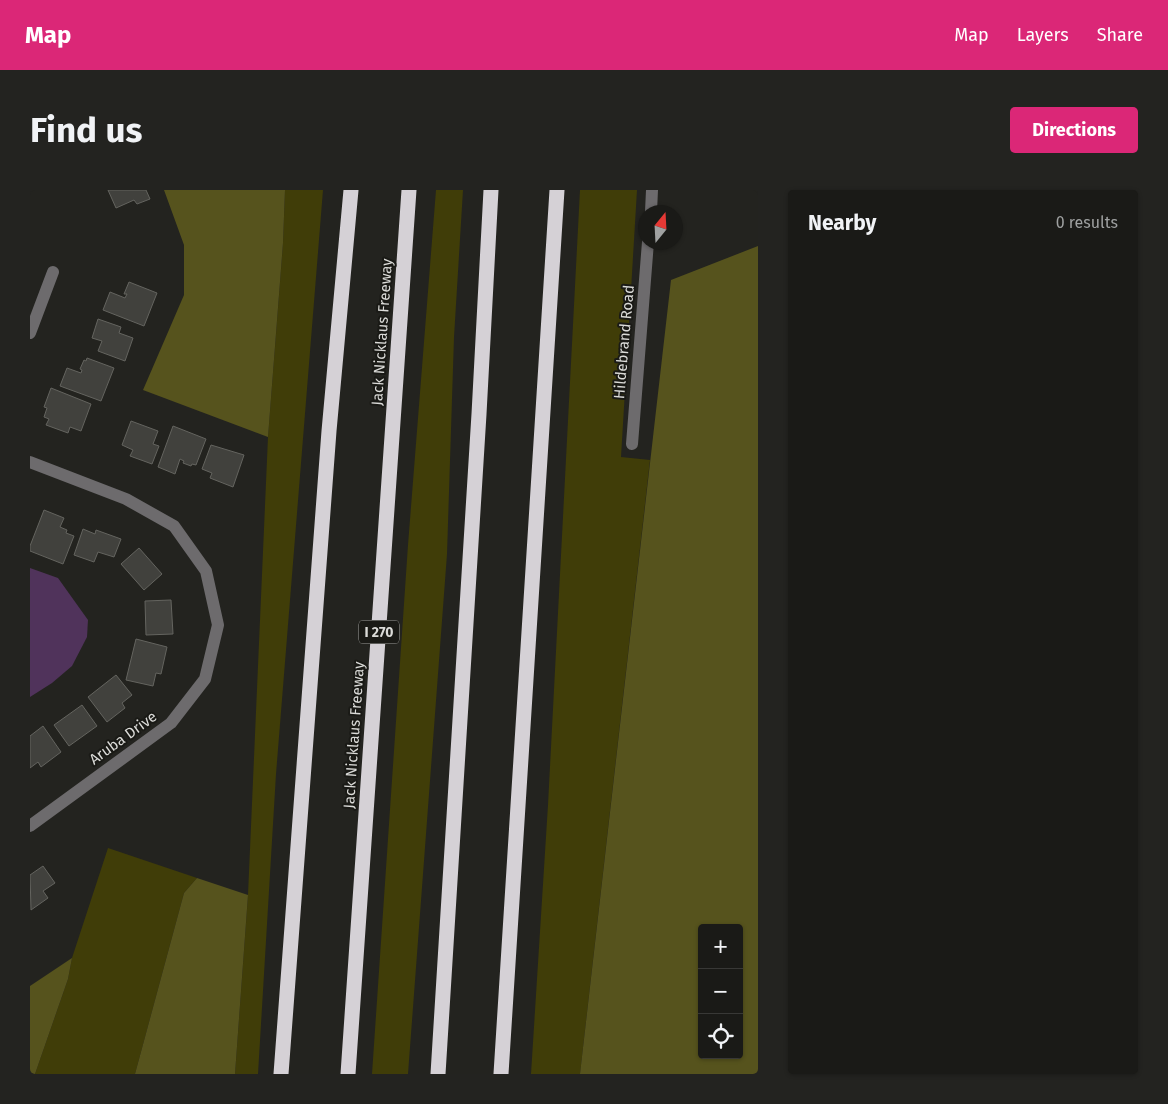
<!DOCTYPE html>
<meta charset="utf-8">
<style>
body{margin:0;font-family:"Fira Sans",sans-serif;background:#232320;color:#f1f3f6}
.controls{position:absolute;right:15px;bottom:15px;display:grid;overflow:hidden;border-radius:5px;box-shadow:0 1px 4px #0004}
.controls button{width:45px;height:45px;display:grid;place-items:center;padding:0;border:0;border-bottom:1px solid #383836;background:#1a1a17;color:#f1f3f6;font:25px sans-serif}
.compass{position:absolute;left:608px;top:15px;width:45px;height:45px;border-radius:50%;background:#1a1a17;box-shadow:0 1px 4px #0004;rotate:18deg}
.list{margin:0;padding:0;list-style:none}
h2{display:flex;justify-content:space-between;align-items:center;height:65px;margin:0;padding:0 20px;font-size:21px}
h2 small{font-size:16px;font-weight:400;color:#9fa1a1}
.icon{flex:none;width:28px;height:28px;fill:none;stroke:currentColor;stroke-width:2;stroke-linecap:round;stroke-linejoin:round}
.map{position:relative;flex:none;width:728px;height:884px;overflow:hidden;border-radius:5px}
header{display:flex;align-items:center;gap:30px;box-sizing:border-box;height:70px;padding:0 25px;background:#db2777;color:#fff}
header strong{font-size:24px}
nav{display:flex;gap:28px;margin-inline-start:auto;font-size:18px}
.intro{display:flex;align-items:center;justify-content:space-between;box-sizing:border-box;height:120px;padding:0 30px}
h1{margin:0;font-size:35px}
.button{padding:12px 22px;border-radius:5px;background:#db2777;color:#fff;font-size:18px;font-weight:700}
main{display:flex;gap:30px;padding:0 30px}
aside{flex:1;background:#1a1a17;border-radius:5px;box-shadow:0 1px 4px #0004}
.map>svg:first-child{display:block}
.green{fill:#403d08}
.forest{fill:#56531d;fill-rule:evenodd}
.water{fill:#50335b}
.building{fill:#41413d;stroke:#64645f}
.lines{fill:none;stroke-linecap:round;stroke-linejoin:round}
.minor{stroke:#6d6b6d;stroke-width:12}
.highway{stroke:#d5d1d6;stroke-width:15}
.labels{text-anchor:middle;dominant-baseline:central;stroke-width:4;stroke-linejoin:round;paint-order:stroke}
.shield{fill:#1a1a16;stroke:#a1a19e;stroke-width:1}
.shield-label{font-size:14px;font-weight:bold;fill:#dbdbd8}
.street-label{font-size:15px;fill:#dbdbd8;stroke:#1a1a16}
</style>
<header>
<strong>Map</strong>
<nav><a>Map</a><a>Layers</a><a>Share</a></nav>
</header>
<div class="intro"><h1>Find us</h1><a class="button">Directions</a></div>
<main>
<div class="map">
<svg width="728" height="884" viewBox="0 0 728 884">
<rect width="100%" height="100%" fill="#23231f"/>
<!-- green -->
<path class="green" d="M255 0H293L246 584 228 884H205L218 705 238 247 253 53Z
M406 0H433L424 147 417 364 378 884H342L378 355Z
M550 0H607L591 267 620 270 550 884H501L518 615Z
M78 658 167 688 154 703 105 884H5L38 789 42 768Z"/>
<!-- forest -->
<path class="forest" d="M134 0H255L253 53 238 247 113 200 154 105V55Z
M728 56V884H550L641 90ZM672 738H709V865H672Z
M167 688 218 705 205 884H105L154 703Z
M42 768 38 789 5 884H0V796Z"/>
<!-- water -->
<path class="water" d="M0 378 28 388 58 430 57 447 42 476 22 493 0 507Z"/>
<!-- building -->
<path class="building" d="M78 0H116L120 9 107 14 104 10 86 18Z
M99 92 127 103 114 136 73 120 80 102 95 108 97 104H94Z
M68 129 91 137 89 143 103 148 95 171 68 161 72 151 62 148Z
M57 168 84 178 71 211 30 196 37 178 51 183 52 180 50 179 54 170 56 171Z
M21 198 61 214 51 241 40 237 38 243 16 235 19 229 14 227 17 218 14 217Z
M101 231 128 241 123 254 129 256 122 274 100 266 103 260 92 255Z
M143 236 176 249 166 275 162 274 161 276 153 273 154 271 150 269 145 284 128 277Z
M181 255 214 265 203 297 180 288 182 283 172 279Z
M14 320 34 328 30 337 37 340 36 343 44 346 33 374 0 361V356Z
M53 339 65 344 66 340 91 349 84 367 68 362 64 372 44 365Z
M109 358 132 384 114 400 91 374Z
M141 410 143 444 116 445 115 411Z
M106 449 137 457 131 484 126 483 123 496 96 490Z
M86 485 102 505 92 513 95 518 77 532 58 507Z
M52 515 67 536 39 556 24 535Z
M13 536 31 562 11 577 8 572 0 578V546Z
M13 676 25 693 13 701 18 708 1 720 0 685Z"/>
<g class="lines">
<!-- minor -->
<path class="minor" d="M621 22 622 0
M0 143 23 82
M602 254 618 52
M0 272 96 309 144 336 176 381 188 435 175 489 141 533 0 636"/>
<!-- highway -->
<path class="highway" d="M251 884 299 241 321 0
M318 884 379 0
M408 884 449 224 461 0
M471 884 527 0"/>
</g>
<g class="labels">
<!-- shield labels -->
<rect class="shield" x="329" y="430.5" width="40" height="23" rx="4"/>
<g class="shield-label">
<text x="349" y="442">I 270</text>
</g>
<!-- street labels -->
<g class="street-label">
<text transform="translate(352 142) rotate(-86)">Jack Nicklaus Freeway</text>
<text transform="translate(594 152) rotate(-85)">Hildebrand Road</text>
<text transform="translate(324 545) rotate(-86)">Jack Nicklaus Freeway</text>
<text transform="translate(93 548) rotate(-36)">Aruba Drive</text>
</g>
</g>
</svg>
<div class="controls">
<button>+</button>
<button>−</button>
<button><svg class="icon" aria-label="locate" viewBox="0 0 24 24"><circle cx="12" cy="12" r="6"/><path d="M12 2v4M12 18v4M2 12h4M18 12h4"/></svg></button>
</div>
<svg class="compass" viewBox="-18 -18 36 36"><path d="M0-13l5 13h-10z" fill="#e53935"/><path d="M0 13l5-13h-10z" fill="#9fa1a1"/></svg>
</div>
<aside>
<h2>Nearby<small>0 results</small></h2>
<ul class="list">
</ul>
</aside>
</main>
